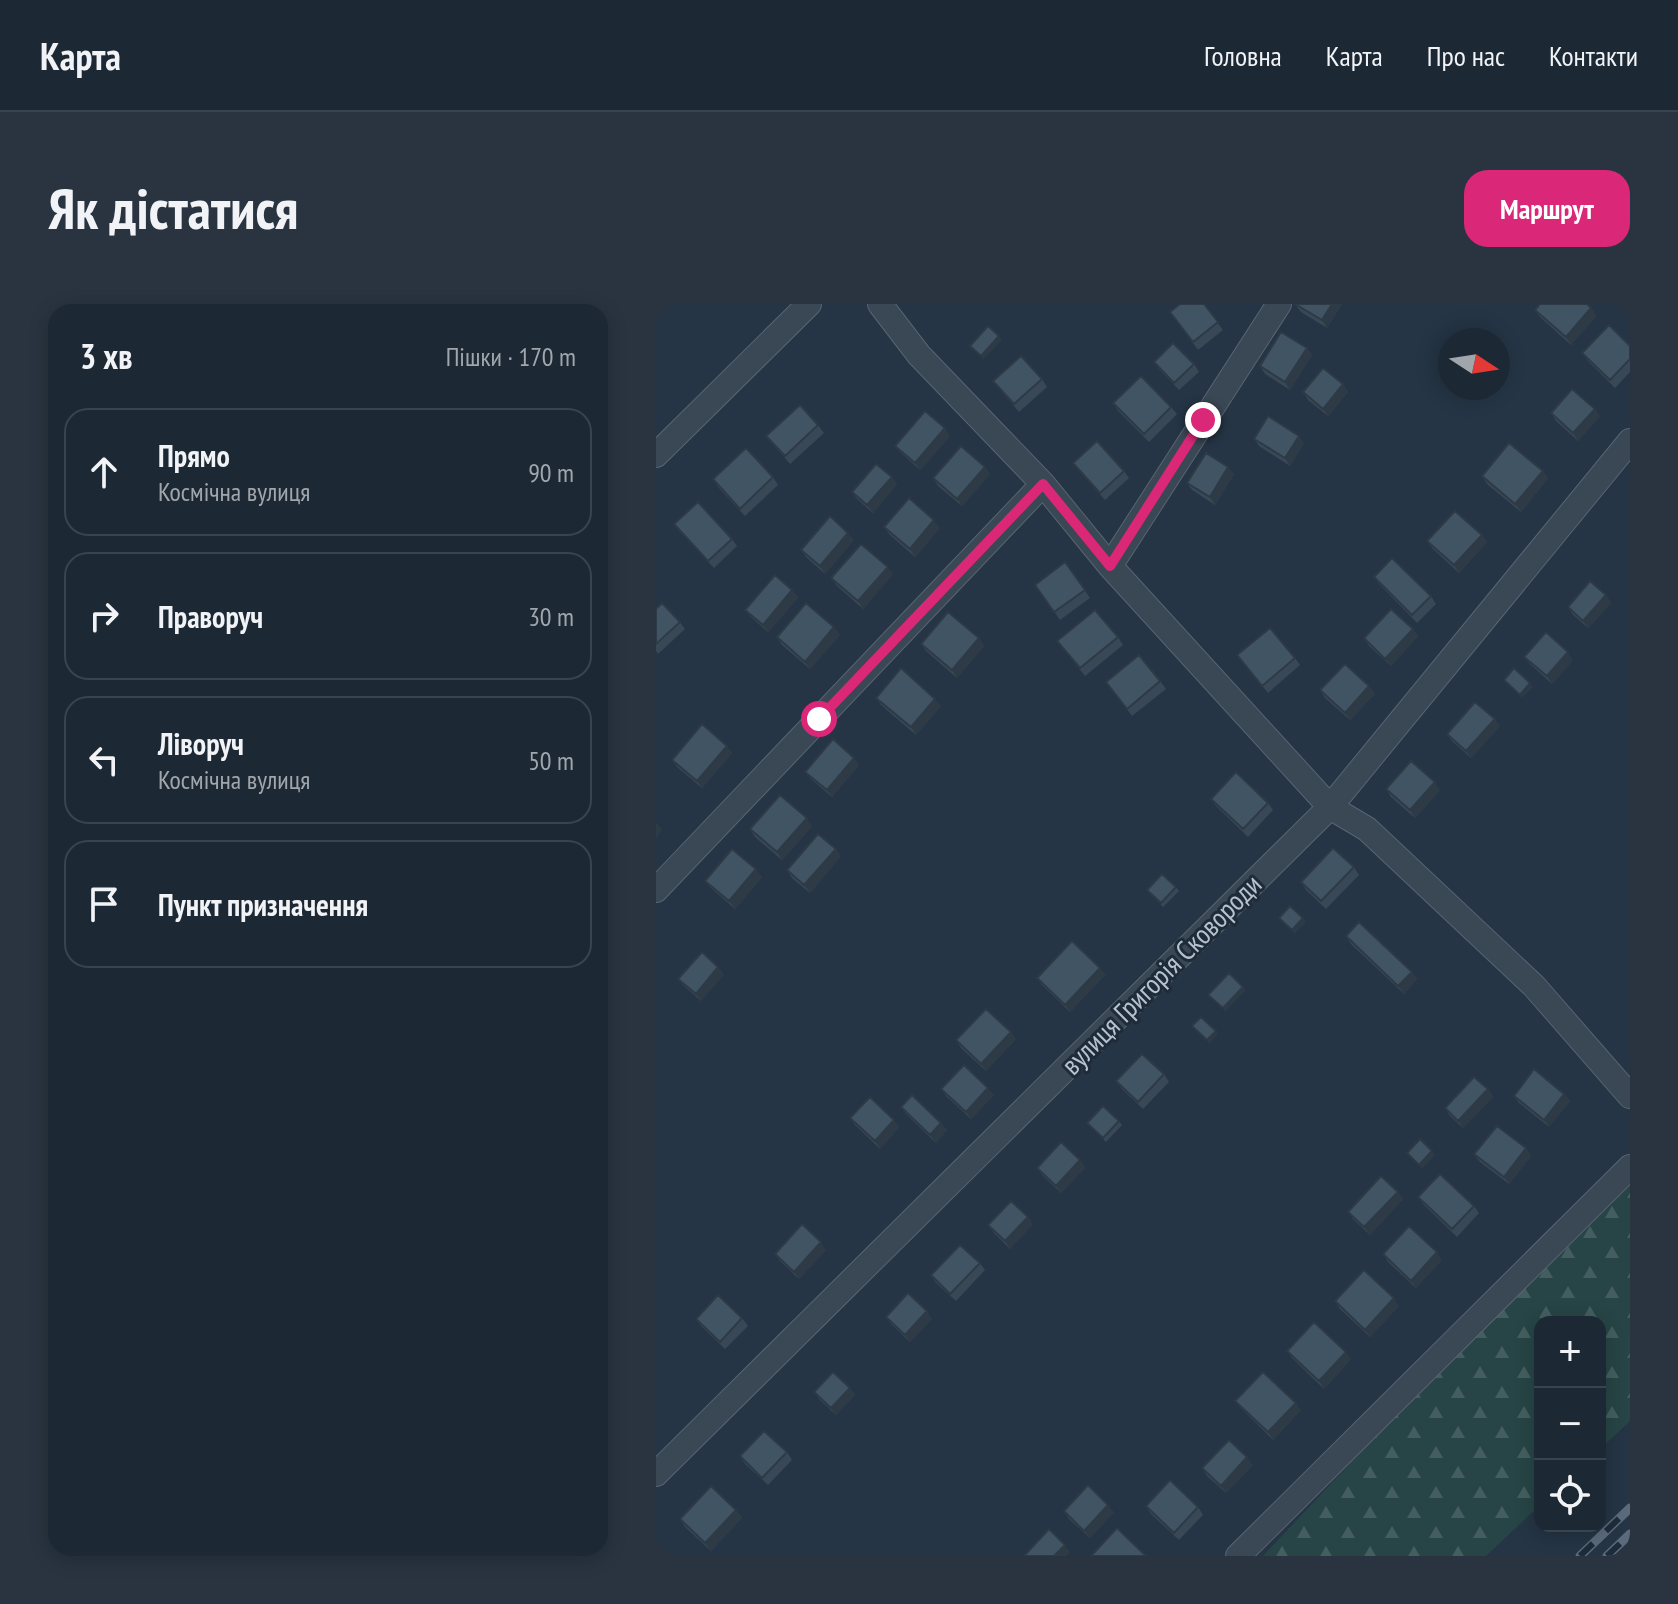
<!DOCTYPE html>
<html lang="uk">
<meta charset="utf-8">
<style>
body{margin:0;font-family:"PT Sans Narrow",sans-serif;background:#293440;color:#f1f3f6}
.controls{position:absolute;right:24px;bottom:24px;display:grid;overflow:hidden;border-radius:16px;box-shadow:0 4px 20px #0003}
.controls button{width:72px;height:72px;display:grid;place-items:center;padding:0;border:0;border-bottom:2px solid #3a444f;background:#1c2834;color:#f1f3f6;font:40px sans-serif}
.compass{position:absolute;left:782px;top:24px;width:72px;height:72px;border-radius:50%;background:#1c2834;box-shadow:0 4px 20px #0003;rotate:102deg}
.stop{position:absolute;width:24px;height:24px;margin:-18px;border:6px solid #db2777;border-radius:50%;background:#fff}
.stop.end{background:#db2777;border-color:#fff;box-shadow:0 2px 8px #0008}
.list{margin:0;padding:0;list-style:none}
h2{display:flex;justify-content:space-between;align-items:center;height:104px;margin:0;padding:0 32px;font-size:34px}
h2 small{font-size:26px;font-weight:400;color:#a0a6ac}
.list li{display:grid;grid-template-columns:52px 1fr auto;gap:24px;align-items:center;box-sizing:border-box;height:128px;margin:0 16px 16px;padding:0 16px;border:2px solid #3a444f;border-radius:24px}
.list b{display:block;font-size:30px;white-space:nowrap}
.list p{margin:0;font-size:26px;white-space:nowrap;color:#a0a6ac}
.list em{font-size:26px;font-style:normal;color:#a0a6ac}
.icon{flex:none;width:44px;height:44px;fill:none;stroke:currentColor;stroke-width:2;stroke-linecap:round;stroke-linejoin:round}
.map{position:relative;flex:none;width:974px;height:1252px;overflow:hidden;border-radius:24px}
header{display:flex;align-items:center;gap:48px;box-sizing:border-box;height:112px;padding:0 40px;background:#1c2834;border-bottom:2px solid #3a444f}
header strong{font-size:38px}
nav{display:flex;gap:44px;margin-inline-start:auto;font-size:28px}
.intro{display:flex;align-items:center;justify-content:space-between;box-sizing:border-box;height:192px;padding:0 48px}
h1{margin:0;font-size:56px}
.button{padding:20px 36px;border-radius:24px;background:#db2777;color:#fff;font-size:28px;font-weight:700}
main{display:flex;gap:48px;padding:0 48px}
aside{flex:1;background:#1c2834;border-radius:24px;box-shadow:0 4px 20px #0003}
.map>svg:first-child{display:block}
.forest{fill:url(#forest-firs)}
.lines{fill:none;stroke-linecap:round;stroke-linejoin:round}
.minor-casing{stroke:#586572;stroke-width:26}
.minor{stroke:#3a4754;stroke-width:24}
.rail-casing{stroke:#5b6b7c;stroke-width:9}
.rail{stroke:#1e2c3a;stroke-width:6;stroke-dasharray:18;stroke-linecap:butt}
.wall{fill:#384856}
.shaded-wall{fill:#2e3b46}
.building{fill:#415464;stroke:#2e3b46;stroke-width:2}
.route{stroke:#db2777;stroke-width:10}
.labels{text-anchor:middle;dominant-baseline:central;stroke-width:6;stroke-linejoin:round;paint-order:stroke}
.street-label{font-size:28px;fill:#b7c2ce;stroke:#1e2c3a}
</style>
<header>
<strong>Карта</strong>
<nav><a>Головна</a><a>Карта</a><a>Про нас</a><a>Контакти</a></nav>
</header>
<div class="intro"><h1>Як дістатися</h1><a class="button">Маршрут</a></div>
<main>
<aside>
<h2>3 хв<small>Пішки · 170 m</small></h2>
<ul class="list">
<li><svg class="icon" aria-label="ahead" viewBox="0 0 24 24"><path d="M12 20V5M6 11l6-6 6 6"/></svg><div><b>Прямо</b><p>Космічна вулиця</p></div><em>90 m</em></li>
<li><svg class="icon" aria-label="right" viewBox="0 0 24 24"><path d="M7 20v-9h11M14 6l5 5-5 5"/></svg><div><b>Праворуч</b></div><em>30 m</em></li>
<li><svg class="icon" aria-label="left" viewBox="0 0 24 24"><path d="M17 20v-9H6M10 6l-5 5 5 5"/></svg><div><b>Ліворуч</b><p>Космічна вулиця</p></div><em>50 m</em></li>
<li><svg class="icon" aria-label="arrive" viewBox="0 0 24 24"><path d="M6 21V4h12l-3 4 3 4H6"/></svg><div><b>Пункт призначення</b></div></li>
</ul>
</aside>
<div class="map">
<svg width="974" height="1252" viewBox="0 0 974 1252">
<defs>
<pattern id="forest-firs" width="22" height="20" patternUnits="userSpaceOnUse" patternTransform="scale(2)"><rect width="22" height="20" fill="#274546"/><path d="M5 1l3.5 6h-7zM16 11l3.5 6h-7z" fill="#445e60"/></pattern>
</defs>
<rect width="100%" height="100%" fill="#253545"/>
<!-- forest -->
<path class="forest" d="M974 862V1117L944 1145V1018H884V1201L830 1252H607Z"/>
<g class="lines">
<defs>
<path id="minor" d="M224 0 263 51 387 180 454 262 674 503 711 525 878 682 974 792
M0 151 153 0
M454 262 623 0
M0 586 387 180
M0 1170 674 503 974 137
M582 1252 974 863"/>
</defs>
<!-- minor casing -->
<use href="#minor" class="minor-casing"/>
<!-- minor -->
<use href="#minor" class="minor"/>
<defs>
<path id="rail" d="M924 1252 974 1204
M951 1252 974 1230"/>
</defs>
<!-- rail casing -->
<use href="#rail" class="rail-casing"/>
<!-- rail -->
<use href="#rail" class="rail"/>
</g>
<!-- wall -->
<path class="wall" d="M548 0 567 26 542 46 514 8Z
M639 0H686L671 24 645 8Z
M935 4 940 12 915 41 884 13 879 6Z
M974 42V68L959 84 932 57 926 49Z
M651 44 656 51 634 86 609 70 604 62Z
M498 58 538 60 543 68 523 86 503 65Z
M386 75 391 83 363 108 337 77Z
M687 80 692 88 672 112 652 96 647 88Z
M457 99 515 103 521 110 493 138 462 107Z
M895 109 944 112 922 137 900 117Z
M162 121 168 129 134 160 110 132Z
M294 132 264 166 245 149 239 142Z
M598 135 648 139 634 162 603 142Z
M417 159 468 167 473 174 449 196Z
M329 163 334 170 306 202 282 182 277 174Z
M578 170 559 201 536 186 531 179Z
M826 172 892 174 865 208 831 180Z
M117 173 122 181 89 212 62 183 57 175Z
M241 180 217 209 201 195 196 188Z
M18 220 76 235 81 242 58 264 24 228Z
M228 223 284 224 259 253 234 231Z
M826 231 831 238 803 269 777 245 771 237Z
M198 236 169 270 150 253 145 246Z
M409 258 434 294 404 316 379 281Z
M237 270 207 305 181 282 175 274Z
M718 273 775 292 780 300 761 319 723 280Z
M136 286 142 294 112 328 95 313 89 306Z
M950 291 955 299 932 324 917 311 912 303Z
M0 305 24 318 29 325 2 350 0 347Z
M178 323 184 331 154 365 126 341 121 333Z
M757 325 762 332 735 362 713 342 708 334Z
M462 333 467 341 429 372 401 337Z
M323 334 328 342 301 374 270 347 265 340Z
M581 351 639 354 644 361 612 389Z
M868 353 917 356 896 380 874 360Z
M504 377 510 385 476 412 450 378Z
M713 382 719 390 694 416 669 394 664 386Z
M220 394 285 402 260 431 225 401Z
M844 422 815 454 796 437 791 430Z
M71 442 76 449 46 484 21 463 16 456Z
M198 454 203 461 176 493 155 475 149 468Z
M730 485 784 486 759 514 735 493Z
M555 495 612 499 617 506 592 533 560 502Z
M156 522 126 556 99 533 94 525Z
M180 545 185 552 154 589 136 574 131 566Z
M698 563 703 571 670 605 650 586 645 578Z
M106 573 79 605 55 584 49 577Z
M520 583 523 587 507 603 491 586Z
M690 632 756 668 761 675 748 690 695 640Z
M444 664 449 671 414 708 386 681 381 674Z
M68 670 45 697 28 682 22 675Z
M360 735 330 767 305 744 300 736Z
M508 770 513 778 487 805 466 785 460 777Z
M285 785 338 791 315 815 291 793Z
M832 785 837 793 807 824 794 812 789 804Z
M908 790 914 797 893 823 863 799 858 792Z
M245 803 285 819 291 826 280 839 250 810Z
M194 814 238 816 243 823 224 845 199 821Z
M463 817 466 821 450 838 431 819Z
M870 844 875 852 853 880 824 858 818 850Z
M424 856 429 864 405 889 386 871 381 864Z
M742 888 747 895 714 931 697 915 692 908Z
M762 893 818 902 823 909 801 933 768 901Z
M372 913 377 920 354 945 338 929 332 921Z
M170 946 143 975 124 957 119 950Z
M727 950 786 956 760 984 732 958Z
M324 959 329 966 300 997 280 979 275 971Z
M679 997 743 1002 714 1033 684 1005Z
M230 1013 276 1015 254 1038 235 1020Z
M86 1014 92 1022 69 1045 45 1022 40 1015Z
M631 1047 695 1055 668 1085 636 1054Z
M194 1084 199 1091 180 1111 163 1095 158 1088Z
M579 1097 645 1106 617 1136 585 1104Z
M131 1148 136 1156 112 1181 89 1160 84 1152Z
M597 1161 570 1189 551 1172 546 1164Z
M490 1202 542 1203 547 1211 523 1236 495 1210Z
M80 1206 86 1214 55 1247 29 1223 24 1215Z
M408 1207 458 1208 434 1234 413 1215Z"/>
<!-- shaded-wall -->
<path class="shaded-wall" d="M676 0H686L671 24 666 16Z
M935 4 940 12 915 41 910 33Z
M343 32 346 36 327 56 325 52Z
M651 44 656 51 634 86 629 78Z
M687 80 692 88 672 112 667 105Z
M939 105 944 112 922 137 917 129Z
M289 124 294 132 264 166 259 159Z
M643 132 648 139 634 162 629 154Z
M329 163 334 170 306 202 301 195Z
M572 163 578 170 559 201 554 193Z
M887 167 892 174 865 208 859 200Z
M236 173 241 180 217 209 211 201Z
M278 216 284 224 259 253 254 245Z
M192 229 198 236 169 270 164 262Z
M826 231 831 238 803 269 798 261Z
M232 263 237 270 207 305 202 297Z
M136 286 142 294 112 328 107 321Z
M950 291 955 299 932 324 927 317Z
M178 323 184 331 154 365 149 358Z
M757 325 762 332 735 362 729 355Z
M323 334 328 342 301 374 296 366Z
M912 348 917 356 896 380 891 372Z
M874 379 877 383 866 394 864 391Z
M713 382 719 390 694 416 689 409Z
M279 395 285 402 260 431 255 423Z
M839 415 844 422 815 454 810 447Z
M71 442 76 449 46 484 41 477Z
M198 454 203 461 176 493 171 486Z
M779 478 784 486 759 514 754 506Z
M151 514 156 522 126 556 121 548Z
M1 519 6 526 0 534V520Z
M180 545 185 552 154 589 148 581Z
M100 565 106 573 79 605 73 597Z
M647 614 650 618 638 630 636 626Z
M62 663 68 670 45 697 40 690Z
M444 664 449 671 414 708 409 701Z
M756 668 761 675 748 690 742 682Z
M587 683 590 686 569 708 567 704Z
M560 727 562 730 553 740 551 736Z
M355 728 360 735 330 767 325 760Z
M332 784 338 791 315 815 310 808Z
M832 785 837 793 807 824 802 817Z
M908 790 914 797 893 823 888 816Z
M238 816 243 823 224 845 219 837Z
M285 819 291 826 280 839 274 831Z
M870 844 875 852 853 880 848 873Z
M776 847 779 851 766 865 763 861Z
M424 856 429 864 405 889 400 882Z
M742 888 747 895 714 931 708 923Z
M372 913 377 920 354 945 349 937Z
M165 938 170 946 143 975 138 968Z
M781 948 786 956 760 984 755 977Z
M738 994 743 1002 714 1033 709 1026Z
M271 1007 276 1015 254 1038 249 1031Z
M690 1048 695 1055 668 1085 663 1077Z
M194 1084 199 1091 180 1111 175 1104Z
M640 1099 645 1106 617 1136 612 1128Z
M591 1153 597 1161 570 1189 565 1182Z
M452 1201 458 1208 434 1234 428 1227Z
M80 1206 86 1214 55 1247 49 1239Z
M409 1241 414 1248 411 1252H398Z"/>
<!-- building -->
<path class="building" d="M524 0H548L562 18 537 38 514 8Z
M639 0H676L666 16Z
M884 0H931L935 4 910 33 879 6Z
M953 21 974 42V55L954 76 926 49Z
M332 22 343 32 325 52 314 42Z
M625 28 651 44 629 78 604 62Z
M517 39 538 60 518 79 498 58Z
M365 52 386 75 358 100 337 77Z
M667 64 687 80 667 105 647 88Z
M485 72 515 103 488 130 457 99Z
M916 85 939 105 917 129 895 109Z
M144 101 162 121 129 152 110 132Z
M269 107 289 124 259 159 239 142Z
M612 112 643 132 629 154 598 135Z
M441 137 468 167 444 189 417 159Z
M853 139 887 167 859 200 826 172Z
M305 142 329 163 301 195 277 174Z
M90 144 117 173 84 205 57 175Z
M550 149 572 163 554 193 531 179Z
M220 160 236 173 211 201 196 188Z
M253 194 278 216 254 245 228 223Z
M42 198 76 235 52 257 18 220Z
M799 207 826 231 798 261 771 237Z
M174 212 192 229 164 262 145 246Z
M205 240 232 263 202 297 175 274Z
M736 254 775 292 756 311 718 273Z
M409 258 429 286 398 308 379 281Z
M119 271 136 286 107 321 89 306Z
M934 277 950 291 927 317 912 303Z
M6 299 24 318 0 340V305Z
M150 299 178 323 149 358 121 333Z
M735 305 757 325 729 355 708 334Z
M439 306 462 333 424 364 401 337Z
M292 308 323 334 296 366 265 340Z
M614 324 639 354 606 382 581 351Z
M890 328 912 348 891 372 868 353Z
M483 351 504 377 471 405 450 378Z
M689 360 713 382 689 409 664 386Z
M245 364 279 395 255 423 220 394Z
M858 364 874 379 864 391 848 376Z
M819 398 839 415 810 447 791 430Z
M46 420 71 442 41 477 16 456Z
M177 435 198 454 171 486 149 468Z
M755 457 779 478 754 506 730 485Z
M580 468 612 499 587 525 555 495Z
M124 491 151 514 121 548 94 525Z
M162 530 180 545 148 581 131 566Z
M677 544 698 563 665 597 645 578Z
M76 545 100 565 73 597 49 577Z
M506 570 520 583 505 599 491 586Z
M634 602 647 614 636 626 623 614Z
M703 618 756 668 742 682 690 632Z
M416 637 444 664 409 701 381 674Z
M46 648 62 663 40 690 22 675Z
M573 669 587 683 567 704 552 691Z
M330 705 355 728 325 760 300 736Z
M545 713 560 727 551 736 536 722Z
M486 750 508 770 482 798 460 777Z
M308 761 332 784 310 808 285 785Z
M878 765 908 790 888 816 858 792Z
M818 773 832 785 802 817 789 804Z
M256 791 285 819 274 831 245 803Z
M214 793 238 816 219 837 194 814Z
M447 802 463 817 447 834 431 819Z
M841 822 870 844 848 873 818 850Z
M764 835 776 847 763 861 751 849Z
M405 838 424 856 400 882 381 864Z
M784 870 818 902 796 925 762 893Z
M725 872 742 888 708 923 692 908Z
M355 897 372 913 349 937 332 921Z
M146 920 165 938 138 968 119 950Z
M753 922 781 948 755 977 727 950Z
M304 941 324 959 294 990 275 971Z
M708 966 738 994 709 1026 679 997Z
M252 989 271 1007 249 1031 230 1013Z
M62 991 86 1014 64 1038 40 1015Z
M658 1018 690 1048 663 1077 631 1047Z
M177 1068 194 1084 175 1104 158 1088Z
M607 1068 640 1099 612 1128 579 1097Z
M108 1127 131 1148 106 1174 84 1152Z
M573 1136 591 1153 565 1182 546 1164Z
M514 1176 542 1203 518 1229 490 1202Z
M432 1181 452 1201 428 1227 408 1207Z
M55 1182 80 1206 49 1239 24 1215Z
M461 1224 490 1252H435Z
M393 1225 409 1241 398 1252H368Z"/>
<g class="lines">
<!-- route -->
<path class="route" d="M163 415 387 180 454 262 547 116"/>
</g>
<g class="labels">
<!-- street labels -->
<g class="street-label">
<text transform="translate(505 670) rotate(-45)">вулиця Григорія Сковороди</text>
</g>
</g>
</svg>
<div class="controls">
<button>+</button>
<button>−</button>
<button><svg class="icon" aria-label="locate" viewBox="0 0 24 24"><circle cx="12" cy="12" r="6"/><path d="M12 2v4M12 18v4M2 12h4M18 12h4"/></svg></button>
</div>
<svg class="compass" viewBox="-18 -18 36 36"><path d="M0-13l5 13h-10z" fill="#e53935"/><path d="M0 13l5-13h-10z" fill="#a0a6ac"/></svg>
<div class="stop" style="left:163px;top:415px"></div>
<div class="stop end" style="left:547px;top:116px"></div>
</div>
</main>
